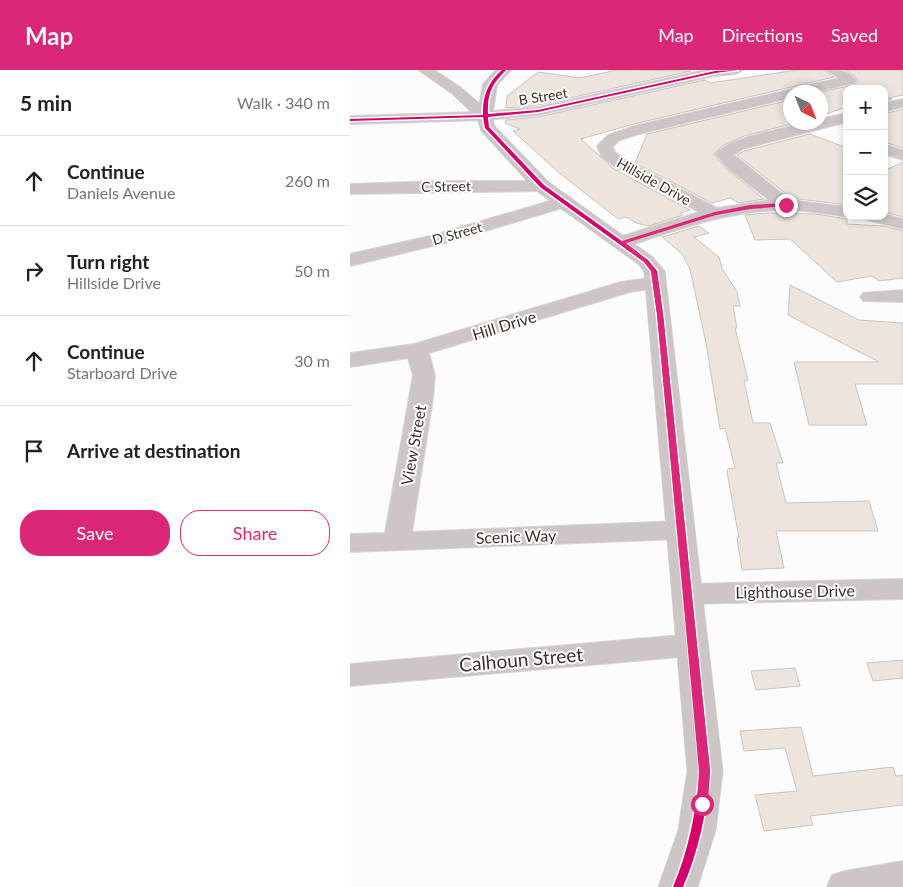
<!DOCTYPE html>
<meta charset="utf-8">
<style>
body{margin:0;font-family:Lato,sans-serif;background:#f6f6f6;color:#202124}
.controls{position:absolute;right:15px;top:15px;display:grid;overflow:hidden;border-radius:10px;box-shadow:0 2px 8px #0003}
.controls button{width:45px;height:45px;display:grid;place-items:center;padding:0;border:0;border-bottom:1px solid #e0e0e0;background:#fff;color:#202124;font:25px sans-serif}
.compass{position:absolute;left:433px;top:15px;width:45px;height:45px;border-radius:50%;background:#fff;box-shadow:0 2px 8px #0003;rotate:137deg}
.stop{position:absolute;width:15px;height:15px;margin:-11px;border:4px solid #db2777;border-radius:50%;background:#fff}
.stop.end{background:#db2777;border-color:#fff;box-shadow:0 1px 5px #0008}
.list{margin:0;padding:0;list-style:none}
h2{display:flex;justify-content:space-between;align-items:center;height:65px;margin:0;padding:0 20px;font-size:21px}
h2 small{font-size:16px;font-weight:400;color:#757577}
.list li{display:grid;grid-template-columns:32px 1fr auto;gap:15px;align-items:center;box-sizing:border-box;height:90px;padding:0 20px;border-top:1px solid #e0e0e0}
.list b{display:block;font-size:19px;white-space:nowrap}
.list p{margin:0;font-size:16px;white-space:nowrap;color:#757577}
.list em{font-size:16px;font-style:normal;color:#757577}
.actions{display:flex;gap:10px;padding:15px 20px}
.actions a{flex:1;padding:11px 0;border:1px solid #db2777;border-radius:20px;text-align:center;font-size:18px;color:#db2777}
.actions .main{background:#db2777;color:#fff}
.icon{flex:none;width:28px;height:28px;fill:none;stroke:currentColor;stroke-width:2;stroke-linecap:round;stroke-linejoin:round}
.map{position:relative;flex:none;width:553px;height:817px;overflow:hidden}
header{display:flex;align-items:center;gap:30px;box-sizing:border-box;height:70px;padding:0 25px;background:#db2777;color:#fff}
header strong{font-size:24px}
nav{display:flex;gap:28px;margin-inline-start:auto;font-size:18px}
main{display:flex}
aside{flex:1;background:#fff}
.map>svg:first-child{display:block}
.building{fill:#ede4dd;stroke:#c9c4c1}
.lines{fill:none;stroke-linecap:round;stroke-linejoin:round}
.minor-casing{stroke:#d9d7d6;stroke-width:2}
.tertiary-casing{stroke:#d9d7d6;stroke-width:1}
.minor{fill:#cec6c6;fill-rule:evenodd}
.tertiary{fill:#cec6c6;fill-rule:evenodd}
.cycleway-casing{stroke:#fff;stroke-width:3}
.cycleway{fill:#d6006c;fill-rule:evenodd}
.route{fill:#db2777}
.labels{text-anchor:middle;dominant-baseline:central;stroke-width:4;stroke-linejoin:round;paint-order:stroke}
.far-street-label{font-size:14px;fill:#3c3129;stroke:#fff}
.street-label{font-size:16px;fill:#3c3129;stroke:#fff}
.near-street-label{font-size:19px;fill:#3c3129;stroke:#fff}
</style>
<header>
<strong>Map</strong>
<nav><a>Map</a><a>Directions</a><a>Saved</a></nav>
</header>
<main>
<aside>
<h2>5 min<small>Walk · 340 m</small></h2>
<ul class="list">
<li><svg class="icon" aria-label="ahead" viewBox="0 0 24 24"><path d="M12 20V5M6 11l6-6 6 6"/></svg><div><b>Continue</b><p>Daniels Avenue</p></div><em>260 m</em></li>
<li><svg class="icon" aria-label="right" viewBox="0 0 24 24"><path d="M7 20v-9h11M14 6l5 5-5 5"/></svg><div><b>Turn right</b><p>Hillside Drive</p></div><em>50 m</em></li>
<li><svg class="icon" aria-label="ahead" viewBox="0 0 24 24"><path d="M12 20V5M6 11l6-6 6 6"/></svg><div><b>Continue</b><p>Starboard Drive</p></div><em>30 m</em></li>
<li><svg class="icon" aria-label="arrive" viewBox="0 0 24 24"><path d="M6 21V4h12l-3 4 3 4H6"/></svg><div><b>Arrive at destination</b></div></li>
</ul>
<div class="actions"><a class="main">Save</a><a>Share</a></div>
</aside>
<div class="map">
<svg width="553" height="817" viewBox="0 0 553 817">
<rect width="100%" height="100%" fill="#fcfcfc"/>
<!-- building -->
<path class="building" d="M267 0 341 1 188 35 156 38 157 26 188 2 230 8Z
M447 0H474L484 7 284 54 231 69 264 99 340 140 330 143 333 145 299 156 286 153 276 147 268 149 207 101 163 61 170 59 155 53 156 50 188 47 355 10 360 13Z
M495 0H553V25L538 28 542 29 534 31V19H497V37L470 46 469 22 504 15 508 11 504 5Z
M440 30V52H449L394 66 372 76 364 84 378 100 414 129 389 133 380 128 362 133 285 93 297 64Z
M553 39V78L534 72V44Z
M460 64 497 78V135L441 128 387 85 394 81Z
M553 92V147L534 142V101Z
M416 143 466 144 497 149V154L534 156 553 161V208L529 211 522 206 487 212 440 169 405 170 395 145Z
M349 156 359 163 344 167 369 187 372 198 387 222 390 236H383L387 258H385L398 310 394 311 403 353H420L433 393H426L436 433 519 431 528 461H426L434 498 392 500 387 468H389L377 402 378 399 385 398 375 358 370 359 356 273 340 199 332 184 312 167Z
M440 215 509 250 553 253V314H505L517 355H459L444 292H529L438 245Z
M553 590V608L523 611 517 593Z
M445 598 450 616 406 620 401 601Z
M451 657 463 706 543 697 546 706 553 705V735L460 746 463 755 414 761 405 725 447 721 435 678 394 681 390 661Z"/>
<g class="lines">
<defs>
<path id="minor" d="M146 0H161L147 15 143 41 188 37 355 0H393L386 4 365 6 188 45 135 50 0 54V46L128 42 133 14Z
M476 0C489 0 498 0 506 10L504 13 463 22H440V28L289 64 268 71 263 77 265 82 277 91 367 138 419 130 379 99 366 84C378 67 437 58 459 52H470V49L497 43V52L393 79 384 85 440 130 497 137V146H501L497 147C477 144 456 140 436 140 381 140 330 159 278 176H266L263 172 266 168 349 142 265 97 252 87 247 76 258 65 284 56 489 8Z
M553 29V37L534 42V33Z
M534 74 553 80V90L534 84Z
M90 111H192L198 112 200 116 198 120 192 121 0 124V114Z
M213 127 219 128 222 132 219 136 95 173 0 196V184L84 165Z
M534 144 553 149V159L517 150 514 146H534Z
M306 207 313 209 316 213 313 217 280 222 79 283 85 305 83 328 62 462 331 451 340 454 344 460 340 466 331 469 0 482V464L35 463 63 305 58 288 0 297V283L64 274 271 212Z
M553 220V232L513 231 510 227 513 223Z
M553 509V529L337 534 327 531 323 524 327 517 337 514Z
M342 564 352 567 357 575 352 583 342 586 0 616V594Z
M553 791V817H477L482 805 495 801Z"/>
<path id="tertiary" d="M68 0H85L112 18 141 43 145 56 199 112 303 187 315 201 373 701 366 760 348 817H308L328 760 337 701 294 202 289 195 185 120 131 61 127 48 102 24Z"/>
</defs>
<!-- minor casing -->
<use href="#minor" class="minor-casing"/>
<!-- tertiary casing -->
<use href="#tertiary" class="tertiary-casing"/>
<!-- minor -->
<use href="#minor" class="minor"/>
<!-- tertiary -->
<use href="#tertiary" class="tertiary"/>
<defs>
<path id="cycleway" d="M152 0H156C142 14 137 24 138 44L188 40 365 1 388 0 365 3 188 42 138 47 139 57 194 115 298 190 307 201 313 244 360 701C357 741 349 780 333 817H323C339 780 346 741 350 701L307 244 301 201 294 192 190 117 135 58 133 47 0 51V49L133 45C132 27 138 12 152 0Z"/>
</defs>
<!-- cycleway casing -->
<use href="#cycleway" class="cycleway-casing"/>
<!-- cycleway -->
<use href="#cycleway" class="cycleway"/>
</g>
<!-- route -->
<path class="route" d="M436 133 438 136 400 139 366 145 276 173C312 200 307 202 313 244L360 701 358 734 352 739 347 734 349 701 307 244 301 201 294 192 269 172 365 142 400 135Z"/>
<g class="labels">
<!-- far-street labels -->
<g class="far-street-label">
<text transform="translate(193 26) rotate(-9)">B Street</text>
<text transform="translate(304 111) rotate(29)">Hillside Drive</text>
<text transform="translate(96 116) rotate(-1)">C Street</text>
<text transform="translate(107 163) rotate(-16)">D Street</text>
</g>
<!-- street labels -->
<g class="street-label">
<text transform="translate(154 255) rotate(-17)">Hill Drive</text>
<text transform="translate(63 375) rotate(-80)">View Street</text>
<text transform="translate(166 466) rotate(-2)">Scenic Way</text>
<text transform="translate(445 521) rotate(-1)">Lighthouse Drive</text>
</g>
<!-- near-street labels -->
<g class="near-street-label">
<text transform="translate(171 589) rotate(-5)">Calhoun Street</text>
</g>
</g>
</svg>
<div class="controls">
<button>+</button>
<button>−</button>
<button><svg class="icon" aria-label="layers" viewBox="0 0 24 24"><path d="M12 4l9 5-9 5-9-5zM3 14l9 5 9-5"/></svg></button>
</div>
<svg class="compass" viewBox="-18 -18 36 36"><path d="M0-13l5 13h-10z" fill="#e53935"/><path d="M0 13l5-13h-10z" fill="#757577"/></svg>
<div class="stop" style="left:352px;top:734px"></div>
<div class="stop end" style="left:436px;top:135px"></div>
</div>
</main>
